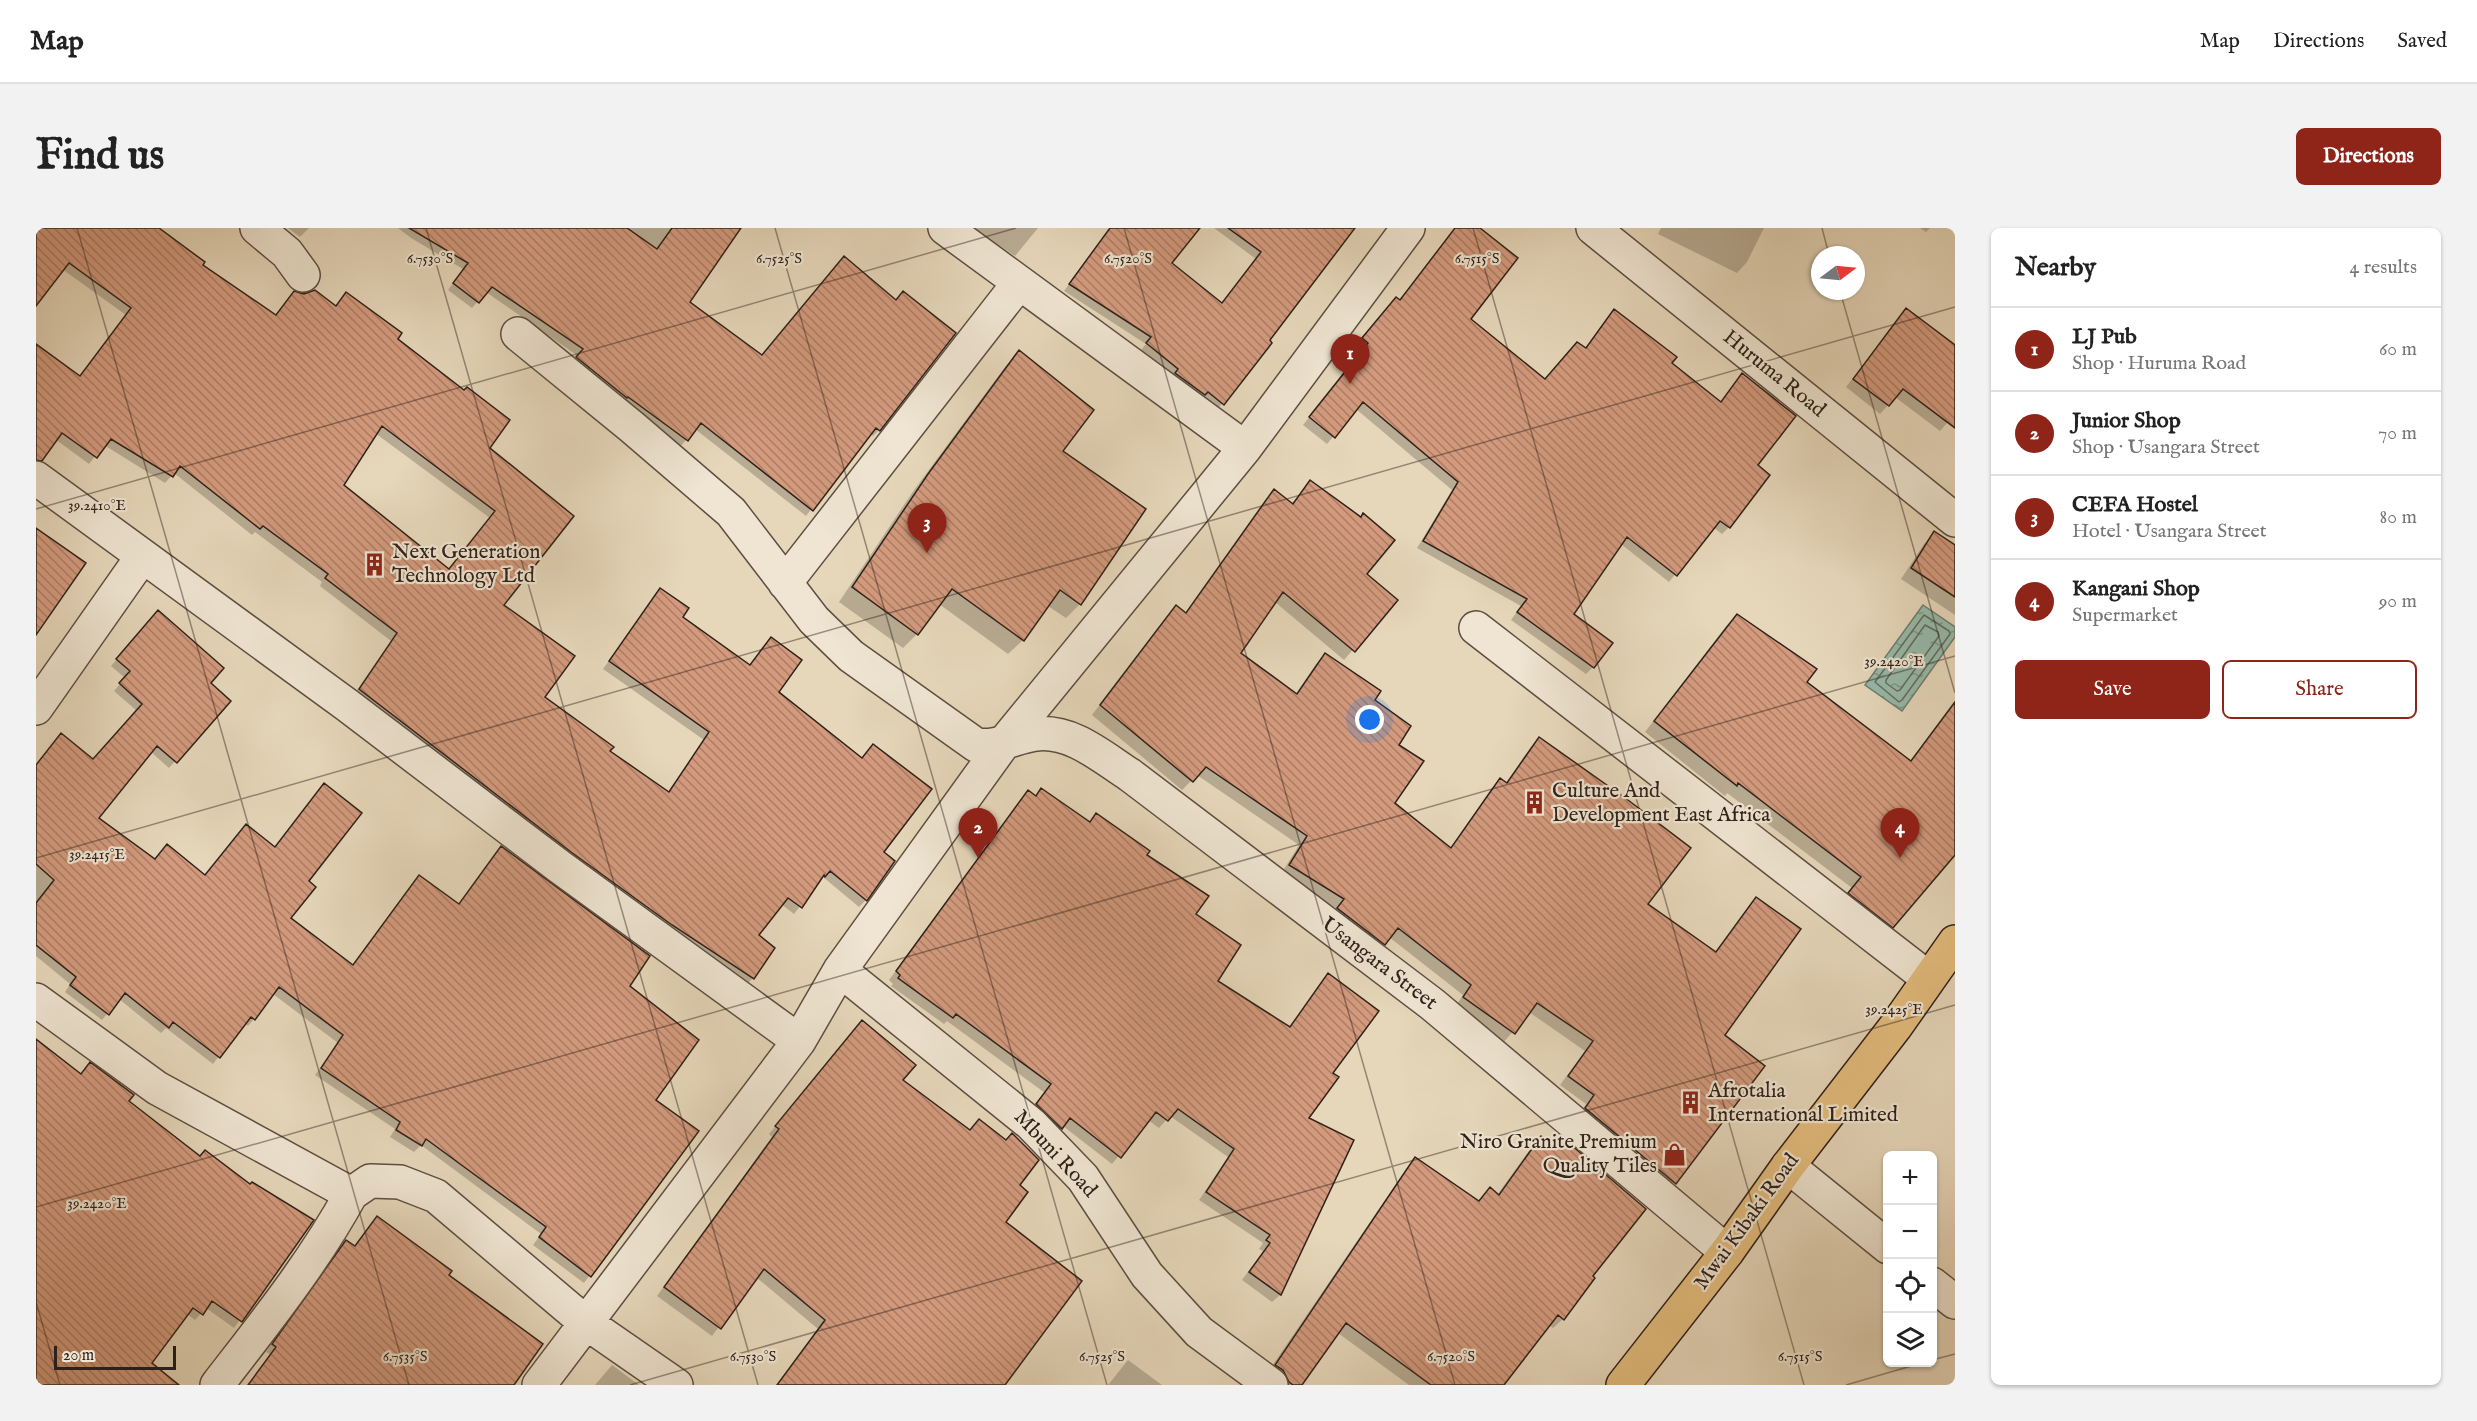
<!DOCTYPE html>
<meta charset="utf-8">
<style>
body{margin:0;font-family:"IM FELL English",serif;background:#f2f2f2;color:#222}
.controls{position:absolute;right:18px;bottom:18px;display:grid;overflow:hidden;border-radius:9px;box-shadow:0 2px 4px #0004}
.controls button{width:54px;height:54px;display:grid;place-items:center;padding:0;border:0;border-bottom:2px solid #e0e0e0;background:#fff;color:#222;font:30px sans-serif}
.compass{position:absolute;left:1775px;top:18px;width:54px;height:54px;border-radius:50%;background:#fff;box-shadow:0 2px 4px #0004;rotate:74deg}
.scale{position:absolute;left:18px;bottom:15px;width:122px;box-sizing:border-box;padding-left:6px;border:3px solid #2f211a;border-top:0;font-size:16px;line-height:21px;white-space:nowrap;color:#2f211a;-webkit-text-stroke:4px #efe5d2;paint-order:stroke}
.you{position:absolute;left:1334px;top:492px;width:21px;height:21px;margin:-15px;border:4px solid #fff;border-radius:50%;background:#1a73e8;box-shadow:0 0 0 9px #1a73e833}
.badge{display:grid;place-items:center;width:39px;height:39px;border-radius:50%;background:#8f2418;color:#fff;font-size:20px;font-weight:700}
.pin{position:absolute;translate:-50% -50px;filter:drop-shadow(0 2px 3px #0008)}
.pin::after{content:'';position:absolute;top:32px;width:21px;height:18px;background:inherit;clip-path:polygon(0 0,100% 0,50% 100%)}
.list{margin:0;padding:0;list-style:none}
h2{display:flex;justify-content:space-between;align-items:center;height:78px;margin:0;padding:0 24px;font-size:26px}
h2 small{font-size:20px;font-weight:400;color:#767676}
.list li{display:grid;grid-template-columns:39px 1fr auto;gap:18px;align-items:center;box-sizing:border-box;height:84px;padding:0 24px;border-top:2px solid #e0e0e0}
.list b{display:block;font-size:22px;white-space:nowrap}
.list p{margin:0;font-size:20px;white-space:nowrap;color:#767676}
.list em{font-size:20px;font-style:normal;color:#767676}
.actions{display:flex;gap:12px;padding:18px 24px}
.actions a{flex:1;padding:14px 0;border:2px solid #8f2418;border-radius:9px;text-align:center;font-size:21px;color:#8f2418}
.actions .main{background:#8f2418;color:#fff}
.icon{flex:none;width:33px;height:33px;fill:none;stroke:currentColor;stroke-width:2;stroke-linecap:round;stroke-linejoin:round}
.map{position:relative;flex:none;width:1919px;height:1157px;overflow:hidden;border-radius:9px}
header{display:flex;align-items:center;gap:36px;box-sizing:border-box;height:84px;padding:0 30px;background:#fff;border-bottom:2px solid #e0e0e0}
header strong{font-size:28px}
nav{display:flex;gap:33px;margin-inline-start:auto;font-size:21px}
.intro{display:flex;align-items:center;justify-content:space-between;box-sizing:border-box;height:144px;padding:0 36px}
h1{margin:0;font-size:42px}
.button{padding:15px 27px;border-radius:9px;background:#8f2418;color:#fff;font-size:21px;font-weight:700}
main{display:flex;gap:36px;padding:0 36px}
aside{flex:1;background:#fff;border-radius:9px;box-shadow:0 2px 4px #0004}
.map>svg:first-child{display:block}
.water{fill:url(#water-ripples);stroke:#6d7d70;stroke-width:1.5}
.shadow{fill:#0003;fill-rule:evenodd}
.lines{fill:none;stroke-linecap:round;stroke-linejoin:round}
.shore{stroke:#636e62;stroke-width:1.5}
.building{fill:url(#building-back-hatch);stroke:#2f211a;stroke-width:1.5;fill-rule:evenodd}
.minor-casing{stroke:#5d4e42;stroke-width:36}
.major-casing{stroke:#2f211a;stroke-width:36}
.minor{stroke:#efe5d2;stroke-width:33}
.major{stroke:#e3bc7d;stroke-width:33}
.ticks{fill:none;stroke:#2f211a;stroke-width:1.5;stroke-opacity:0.45}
.labels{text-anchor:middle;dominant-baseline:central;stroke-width:4.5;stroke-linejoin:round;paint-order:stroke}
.street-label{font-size:21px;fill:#2f211a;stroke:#efe5d2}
.poi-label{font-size:21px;fill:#2f211a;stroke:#efe5d2;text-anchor:start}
.ticks-label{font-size:15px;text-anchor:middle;fill:#2f211a;stroke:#efe5d2;stroke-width:4.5;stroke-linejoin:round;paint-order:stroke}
</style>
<header>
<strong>Map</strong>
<nav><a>Map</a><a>Directions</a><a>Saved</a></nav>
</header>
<div class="intro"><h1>Find us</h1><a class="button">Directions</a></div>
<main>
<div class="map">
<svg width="1919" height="1157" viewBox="0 0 1919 1157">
<defs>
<pattern id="water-ripples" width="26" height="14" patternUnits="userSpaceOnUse" patternTransform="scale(1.5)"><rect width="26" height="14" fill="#97baaa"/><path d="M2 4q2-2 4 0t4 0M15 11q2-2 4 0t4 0" fill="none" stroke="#7c978a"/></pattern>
<pattern id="building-back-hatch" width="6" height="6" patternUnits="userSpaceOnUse" patternTransform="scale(1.5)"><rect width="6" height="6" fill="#d39a7d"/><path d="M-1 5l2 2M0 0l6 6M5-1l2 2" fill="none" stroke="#ac7d66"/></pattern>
</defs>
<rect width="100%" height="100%" fill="#e6d7ba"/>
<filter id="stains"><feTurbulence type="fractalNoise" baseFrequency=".00333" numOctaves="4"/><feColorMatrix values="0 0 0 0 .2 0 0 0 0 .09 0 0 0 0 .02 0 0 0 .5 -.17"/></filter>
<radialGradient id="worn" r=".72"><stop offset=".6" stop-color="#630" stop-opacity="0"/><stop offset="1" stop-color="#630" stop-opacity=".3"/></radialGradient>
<!-- water -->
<path class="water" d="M1887 377 1919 399V409L1866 483 1829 457Z"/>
<!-- shadow -->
<path class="shadow" d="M0 0H116L165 38 239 88 258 65 299 79 310 66 360 111 452 220 536 289 466 377 507 470 572 524 631 565 668 512 567 441 624 362 644 390 713 438 735 411 741 464 825 531 837 518 845 624 830 672 823 679 787 649 758 686 745 676 721 707 717 750 710 757 317 468 355 413 284 358 286 354 219 304 216 307 138 245 129 255 68 217 53 236 19 211 0 227V118L43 150 90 87 26 41 0 76ZM339 205 454 290 412 343 306 257Z
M252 0H273L264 9Z
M362 0H703L652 74 726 129 802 35 843 202 837 208 834 206 770 288 659 201 645 218 536 136 542 128 450 64 436 80 412 62 427 41 375 10Z
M937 0H1002L979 28Z
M1074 0H1162L1134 35 1185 76 1220 31 1178 0H1317L1181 182 1105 122 1110 116 1028 63Z
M1419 0H1441L1433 92 1509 152 1549 121 1578 83 1634 136 1684 175 1707 147 1720 237 1732 247 1693 299 1686 306 1677 299 1633 354 1585 316 1536 386 1557 439 1550 446 1475 392 1485 378 1381 320 1416 262 1320 181 1291 216 1267 197 1326 123 1320 118 1353 78 1363 74Z
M1625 0H1728L1711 34 1701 45 1622 6Z
M1884 0H1894L1890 4Z
M1870 82 1919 119V186L1904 203 1859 169 1844 186 1810 159Z
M983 124 1025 224 1044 376 1030 390 1012 378 987 412 972 426 903 376 881 406 867 420 803 374 878 262 969 139Z
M1274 254 1329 347 1360 372 1308 432 1239 374 1203 425 1259 467 1280 436 1289 427 1337 472 1361 517 1357 575 1414 621 1455 561 1464 552 1469 556 1494 520 1503 511 1610 676 1678 725 1720 671 1687 807 1727 838 1629 964 1541 890 1550 876 1524 857 1549 823 1493 784 1468 814 1420 778 1427 767 1353 709 1339 725 1293 690 1300 680 1245 646 1263 617 1161 547 1146 562 1056 487 1131 388 1140 379 1149 385 1229 272 1238 263 1255 276Z
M1898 305 1919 318V387L1865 351 1888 316Z
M1701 387 1769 455 1874 533 1919 472V624L1845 709 1803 676 1816 660 1691 565 1689 568 1609 504 1690 398Z
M116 390 173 455 193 473 133 540 115 524 61 590 118 633 168 648 271 654 253 690 316 738 383 649 422 677 465 620 592 758 618 873 661 903 548 1055 497 1017 505 1006 385 917 378 924 354 909 359 901 279 847 302 815 237 766 218 791 212 798 208 795 177 836 130 800 125 805 83 771 66 792 29 764 34 756 0 728V537L56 533 101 483 78 463 89 450 75 438Z
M1006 562 1052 595 1060 587 1109 627 1158 687 1180 753 1252 800 1293 747 1295 845 1271 890 1316 913 1244 1067 1236 1074 1206 1052 1227 1023 1223 1021 1227 1015 1163 972 1192 929 1134 888 1123 900 1112 892 1076 936 1027 898 1017 908 993 884 1009 865 911 793 908 796 855 758 857 756 853 752 984 572 992 564 998 569Z
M819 802 864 853 982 958 968 995 967 1157H740L782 1101 720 1049 676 1108 621 1068 736 909 733 906Z
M0 813 44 847 54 836 91 873 164 930 276 993 198 1100 170 1080 159 1092 151 1086 114 1135 113 1157H3L0 1155Z
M1505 910 1519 921 1527 912 1555 1049 1527 1091 1517 1100 1513 1097 1467 1157H1373L1302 1105 1264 1157H1240L1230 1147 1370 941 1379 931 1442 974 1454 961 1461 967 1495 920Z
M341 989 411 1047 467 1157H212L234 1126 230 1124 303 1021 310 1014 318 1019Z
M1092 1132 1126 1157H1072Z
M576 1137 603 1157H559Z"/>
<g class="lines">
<!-- shore -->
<path class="shore" d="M1888 387 1913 403 1914 406 1866 472 1863 474 1839 454Z
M1889 397 1902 404 1903 408 1864 462 1861 463 1850 455V452Z"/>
</g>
<!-- building -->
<path class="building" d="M0 0H123L169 34 167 37 240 87 258 63 268 66 279 62 300 78 310 64 366 105 362 111 428 162 431 159 474 192 454 220 538 288 468 377 539 428 509 469 578 519 574 523 633 564 673 504 573 433 624 360 653 380 647 389 714 437 735 409 766 432 743 464 826 530 837 516 896 561 848 624 859 633 831 673 794 643 789 649 788 647 766 680 752 670 723 707 739 720 718 751 636 697 535 624 323 461 361 405 289 350 292 346 227 298 224 301 144 238 137 249 75 211 61 230 26 205 6 233 0 232V116L44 148 95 80 33 35 0 78ZM346 198 459 283 413 341 308 257Z
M373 0H591L621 21 636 0H705L654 74 726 127 808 28 860 72 867 63 920 105 844 203 840 200 777 283 665 195 652 213 592 169 591 170 540 129 547 121 456 59 443 75 417 55 432 35Z
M1074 0H1164L1136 35 1186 75 1225 24 1192 0H1319L1234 112 1236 115 1188 177 1172 164 1169 167 1139 145 1142 141 1110 115 1115 109 1033 56Z
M1419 0H1444L1482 30 1435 91 1509 151 1541 114 1550 120 1578 81 1641 129 1636 135 1685 174 1706 145 1760 188 1722 237 1734 247 1694 300 1684 293 1641 348 1591 309 1538 386 1577 415 1558 440 1481 384 1491 371 1387 313 1422 254 1327 174 1299 210 1273 189 1332 115 1326 110 1360 69 1364 72Z
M1870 80 1919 117V200L1867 161 1853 178 1817 151Z
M983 122 1058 182 1027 223 1110 281 1045 377 1024 362 988 413 916 361 882 407 816 359 892 246Z
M1274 252 1325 289 1327 285 1359 312 1331 346 1362 372 1319 424 1247 364 1205 425 1261 466 1289 425 1345 463 1339 472 1375 498 1363 517 1388 533 1359 575 1415 620 1464 550 1471 555 1503 509 1592 572 1655 620 1612 676 1680 724 1720 669 1765 701 1689 807 1729 838 1640 956 1549 880 1558 867 1532 848 1557 813 1501 775 1479 806 1427 769 1435 757 1362 700 1349 717 1301 680 1308 671 1253 637 1271 608 1170 539 1157 554 1064 477 1140 377 1150 385 1238 261 1257 276Z
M0 300 50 335 0 407Z
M1898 303 1919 317V369L1875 340Z
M122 382 188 440 175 455 195 473 141 535 121 518 63 590 119 631 131 616 169 647 210 596 239 619 288 555 326 585 273 653 280 659 255 690 317 737 383 647 423 676 465 618 614 728 594 758 663 812 620 872 663 903 555 1049 503 1009 510 999 390 911 386 918 360 902 364 894 285 840 307 807 243 759 219 792 215 789 184 830 137 794 133 800 89 765 73 787 34 757 40 749 0 717V675L18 652 0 636V537L25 505 57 531 106 476 83 455 94 443 80 431Z
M1701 386 1781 441 1771 454 1875 533 1919 474V627L1857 700 1812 665 1825 649 1702 555 1701 558 1618 493Z
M1005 560 1054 594 1060 585 1114 623 1111 627 1173 668 1160 686 1205 717 1182 753 1254 799 1292 745 1343 783 1297 845 1303 849 1273 890 1318 912 1245 1067 1213 1044 1234 1015 1230 1012 1234 1007 1170 964 1198 921 1142 881 1132 893 1120 884 1085 930 1034 890 1026 901 1000 876 1015 856 920 786 917 790 862 750 864 747 860 743 992 562 1000 568Z
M826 792 880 837 867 852 934 902 943 891 970 912 976 905 1003 932 984 957 992 964 970 994 1046 1053 969 1157H741L789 1092 728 1041 685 1101 628 1059 743 901 739 898Z
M0 811 45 846 54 834 98 867 93 873 164 928 169 922 214 956 216 954 278 992 206 1094 176 1073 167 1087 157 1080 116 1135 143 1157H0Z
M1505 908 1520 920 1527 910 1610 981 1557 1048 1559 1050 1528 1092 1522 1087 1468 1157H1395L1310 1095 1266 1157H1257L1253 1154 1247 1142 1239 1137 1379 929 1443 973 1454 959 1463 967Z
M341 988 416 1043 413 1047 507 1116 478 1157H212L240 1119 236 1116 310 1012 319 1018Z"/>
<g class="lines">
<defs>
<path id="minor" d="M221 0 251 25 267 47
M909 0 1209 220
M1557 0 1919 292
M482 106 596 199 695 284 778 392 815 428 940 517C962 520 979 509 1000 506 1036 502 1066 529 1094 547L1396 776 1691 1024
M0 250 311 477 524 639 763 813
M749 355 983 55
M1440 400 1892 750
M0 480 106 329
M804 742 995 896 1047 950 1111 1047 1163 1104 1235 1157
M0 772 121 860 315 966 334 953 364 954 400 968 549 1094 640 1157
M1752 938 1852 1019
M1896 1056 1919 1074
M181 1157C228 1096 278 1034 315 966
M503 1157 763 813 804 742 967 516 1209 220 1372 0"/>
<path id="major" d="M1587 1157 1691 1024 1752 938 1860 798 1919 714"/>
</defs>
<!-- minor casing -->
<use href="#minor" class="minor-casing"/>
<!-- major casing -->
<use href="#major" class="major-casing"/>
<!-- minor -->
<use href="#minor" class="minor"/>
<!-- major -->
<use href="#major" class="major"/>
</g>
<!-- ticks -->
<path class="ticks" d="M41 0 373 1157M390 0 722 1157M739 0 1071 1157M1088 0 1419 1157M1437 0 1768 1157M1786 0 1793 27M1804 63 1919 465M0 281 980 0M0 630 1919 79M0 979 1919 428M0 1074 24 1157M1896 1132 1919 1126M594 1157 1919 777M1810 1157 1889 1134"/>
<!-- icons -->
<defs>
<symbol id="building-bare" viewBox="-9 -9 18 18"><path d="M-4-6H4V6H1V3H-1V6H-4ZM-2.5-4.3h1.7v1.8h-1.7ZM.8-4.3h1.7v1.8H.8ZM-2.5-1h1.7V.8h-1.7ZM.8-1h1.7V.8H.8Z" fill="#8f2418" stroke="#efe5d2" stroke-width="2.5" paint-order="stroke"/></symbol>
<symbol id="shop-bare" viewBox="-9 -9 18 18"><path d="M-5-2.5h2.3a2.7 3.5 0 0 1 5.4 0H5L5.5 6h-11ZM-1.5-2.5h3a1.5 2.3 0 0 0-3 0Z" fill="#8f2418" stroke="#efe5d2" stroke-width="2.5" paint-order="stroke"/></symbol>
</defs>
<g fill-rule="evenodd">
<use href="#building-bare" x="322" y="320" width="33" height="33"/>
<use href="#building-bare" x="1482" y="558" width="33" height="33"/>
<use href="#building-bare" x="1638" y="858" width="33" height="33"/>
<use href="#shop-bare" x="1622" y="910" width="33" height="33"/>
</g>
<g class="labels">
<!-- street labels -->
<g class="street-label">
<text transform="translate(1738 146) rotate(39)">Huruma Road</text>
<text transform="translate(1343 736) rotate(37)">Usangara Street</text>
<text transform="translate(1019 926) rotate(47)">Mbuni Road</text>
<text transform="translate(1711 994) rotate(-54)">Mwai Kibaki Road</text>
</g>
<!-- poi labels -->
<g class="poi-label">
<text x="356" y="324">Next Generation<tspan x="356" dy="24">Technology Ltd</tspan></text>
<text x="1516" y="563">Culture And<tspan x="1516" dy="24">Development East Africa</tspan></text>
<text x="1672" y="863">Afrotalia<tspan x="1672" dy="24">International Limited</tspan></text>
<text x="1621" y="914" text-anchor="end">Niro Granite Premium<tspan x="1621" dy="24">Quality Tiles</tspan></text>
</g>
</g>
<g class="ticks-label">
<text x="394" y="35">6.7530°S</text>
<text x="743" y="35">6.7525°S</text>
<text x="1092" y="35">6.7520°S</text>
<text x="1441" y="35">6.7515°S</text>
<text x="61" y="282">39.2410°E</text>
<text x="1858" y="438">39.2420°E</text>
<text x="61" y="631">39.2415°E</text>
<text x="1858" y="786">39.2425°E</text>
<text x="61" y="980">39.2420°E</text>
<text x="369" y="1133">6.7535°S</text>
<text x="717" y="1133">6.7530°S</text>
<text x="1066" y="1133">6.7525°S</text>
<text x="1415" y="1133">6.7520°S</text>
<text x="1764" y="1133">6.7515°S</text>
</g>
<rect width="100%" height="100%" filter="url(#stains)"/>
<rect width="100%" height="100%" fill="url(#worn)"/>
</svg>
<div class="controls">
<button>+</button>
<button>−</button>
<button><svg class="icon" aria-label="locate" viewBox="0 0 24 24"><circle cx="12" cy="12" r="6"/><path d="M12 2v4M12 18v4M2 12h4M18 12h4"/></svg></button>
<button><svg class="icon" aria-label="layers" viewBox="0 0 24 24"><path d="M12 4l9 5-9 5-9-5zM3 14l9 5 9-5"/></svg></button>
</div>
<svg class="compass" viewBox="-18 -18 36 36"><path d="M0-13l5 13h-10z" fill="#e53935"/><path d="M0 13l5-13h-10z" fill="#767676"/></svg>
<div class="scale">20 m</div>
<div class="you"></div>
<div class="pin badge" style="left:1314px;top:156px">1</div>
<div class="pin badge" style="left:942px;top:630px">2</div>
<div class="pin badge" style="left:891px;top:325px">3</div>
<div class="pin badge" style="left:1864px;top:630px">4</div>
</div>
<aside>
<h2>Nearby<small>4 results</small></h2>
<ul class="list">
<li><span class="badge">1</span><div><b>LJ Pub</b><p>Shop · Huruma Road</p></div><em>60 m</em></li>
<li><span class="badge">2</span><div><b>Junior Shop</b><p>Shop · Usangara Street</p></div><em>70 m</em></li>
<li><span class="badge">3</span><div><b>CEFA Hostel</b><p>Hotel · Usangara Street</p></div><em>80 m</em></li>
<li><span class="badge">4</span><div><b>Kangani Shop</b><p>Supermarket</p></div><em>90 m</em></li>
</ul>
<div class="actions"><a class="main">Save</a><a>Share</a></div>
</aside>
</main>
